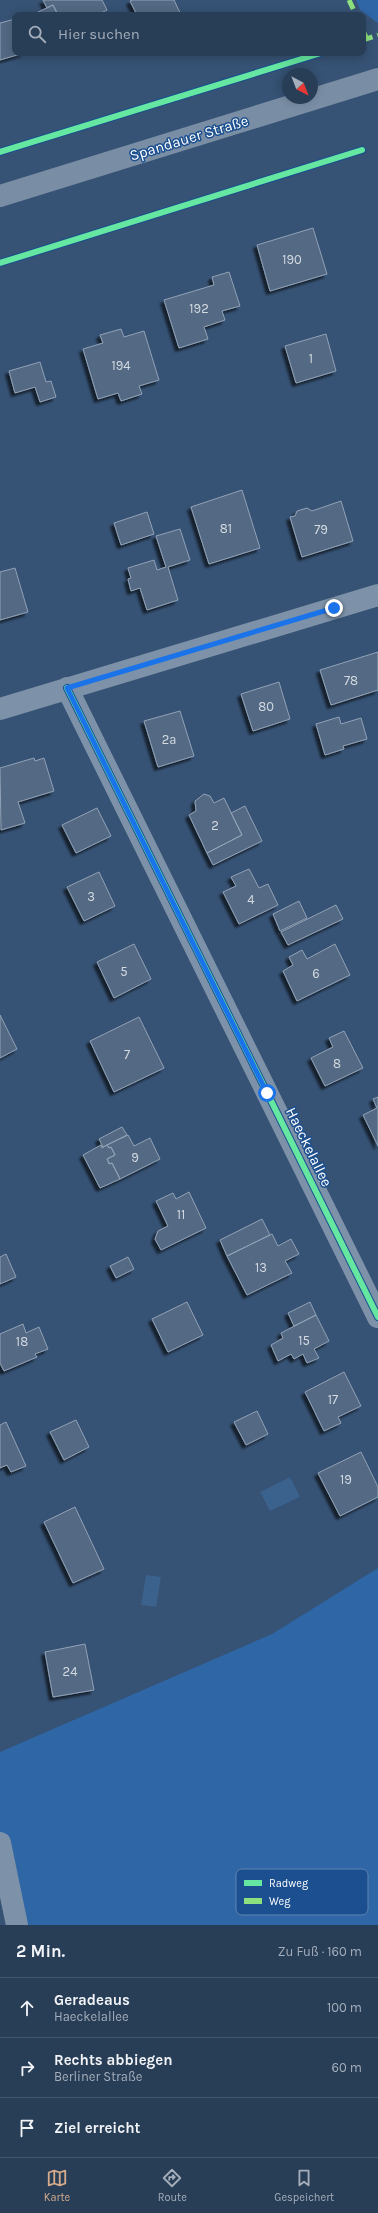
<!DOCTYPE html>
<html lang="de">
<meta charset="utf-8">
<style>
body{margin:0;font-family:Karla,sans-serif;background:#30455d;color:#f1f3f6}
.compass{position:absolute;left:282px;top:68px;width:36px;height:36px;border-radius:50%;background:#283e57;box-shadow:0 2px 10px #0003;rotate:138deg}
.stop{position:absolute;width:12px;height:12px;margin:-9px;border:3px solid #1a73e8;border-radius:50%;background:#fff}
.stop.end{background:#1a73e8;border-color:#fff;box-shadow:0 1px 4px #0008}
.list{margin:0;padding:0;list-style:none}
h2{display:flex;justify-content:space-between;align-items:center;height:52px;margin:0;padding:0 16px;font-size:17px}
h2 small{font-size:13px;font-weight:400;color:#a5aeba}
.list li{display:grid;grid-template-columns:26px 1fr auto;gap:12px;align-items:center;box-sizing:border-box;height:60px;padding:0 16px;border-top:1px solid #44576d}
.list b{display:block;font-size:15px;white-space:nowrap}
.list p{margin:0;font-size:13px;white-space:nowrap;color:#a5aeba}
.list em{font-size:13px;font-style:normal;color:#a5aeba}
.icon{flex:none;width:22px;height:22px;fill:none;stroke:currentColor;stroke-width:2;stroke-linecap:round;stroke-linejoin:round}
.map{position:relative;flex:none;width:378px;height:1925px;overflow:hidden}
.search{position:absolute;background:#283e57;box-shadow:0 2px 10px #0003;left:12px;right:12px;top:12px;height:44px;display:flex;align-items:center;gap:10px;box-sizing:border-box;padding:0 14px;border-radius:8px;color:#a5aeba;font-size:15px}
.sheet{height:232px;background:#283e57}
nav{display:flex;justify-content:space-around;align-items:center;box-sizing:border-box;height:56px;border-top:1px solid #44576d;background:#283e57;font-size:11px;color:#a5aeba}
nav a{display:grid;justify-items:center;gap:2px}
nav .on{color:#d6ab8b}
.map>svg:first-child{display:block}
.green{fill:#2f66a5}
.water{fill:#3b618d}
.building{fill:#526984;stroke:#92a2b6;filter:url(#shadow)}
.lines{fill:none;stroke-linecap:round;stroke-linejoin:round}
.minor{stroke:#7d92a8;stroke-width:22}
.secondary{stroke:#798da4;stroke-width:22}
.quiet{stroke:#8de07e;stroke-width:5;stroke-dasharray:10 5;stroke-linecap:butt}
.cycleway-casing{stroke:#1b4f8f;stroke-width:8}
.cycleway{stroke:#66e7a1;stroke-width:6}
.route{stroke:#1a73e8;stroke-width:5}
.labels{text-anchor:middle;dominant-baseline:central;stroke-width:3;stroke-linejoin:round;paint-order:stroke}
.number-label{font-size:13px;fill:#d4dae0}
.street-label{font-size:15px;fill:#fff;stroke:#1b4f8f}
.key{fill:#1b4f8f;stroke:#5f84b1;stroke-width:1}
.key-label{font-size:11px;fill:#fff}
</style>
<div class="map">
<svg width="378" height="1925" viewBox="0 0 378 1925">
<defs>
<filter id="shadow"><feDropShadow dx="-3.5" dy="3.5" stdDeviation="1" flood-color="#0009"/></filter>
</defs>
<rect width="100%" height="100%" fill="#365274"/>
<!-- green -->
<path class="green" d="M356 0H378V23L360 10Z
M378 1568V1925H17L0 1843V1752L272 1634Z"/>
<!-- water -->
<path class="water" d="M290 1477 300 1497 270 1511 260 1492Z
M146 1575 161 1577 156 1607 141 1605Z"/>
<!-- building -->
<path class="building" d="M43 0H102L107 10 97 15H58L53 5 47 8Z
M133 0H174L181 15H137L130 1Z
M53 5 58 15H35L34 14Z
M15 19V53H24L0 60V23Z
M313 228 327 274 270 291 257 245Z
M229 272 240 306 222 311 225 320 204 327 208 339 179 348 164 300 214 285 212 277Z
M121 329 124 337 144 331 159 380 139 386 142 394 121 401 118 393 98 399 83 349 103 343 100 335Z
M326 334 336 371 296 383 285 346Z
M40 362 46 382 51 381 56 397 40 402 35 387 15 393 9 371Z
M242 490 260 548 209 564 191 507Z
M341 501 353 541 302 557 290 517 295 516 297 511 307 508 312 511Z
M147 512 154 534 121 545 114 523Z
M180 529 190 560 168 567 178 600 147 610 140 588 131 591 128 579 131 578 128 568 154 560 157 570 166 567 156 536Z
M15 568 28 612 0 620V572Z
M378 652V690L331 705 320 670Z
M279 682 290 719 253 731 241 694Z
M180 711 194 756 158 767 144 721Z
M339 717 341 724 361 718 367 739 343 746 344 749 325 755 316 724Z
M34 758 35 761 44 758 54 791 18 802 25 823 1 830 0 768Z
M204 794 210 796 214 803 224 798 242 835 207 853 189 815 196 811 195 801Z
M245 806 262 841 213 865 207 853 242 835 231 813Z
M97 808 111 836 76 853 62 825Z
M249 869 259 888 268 884 278 905 239 924 223 892 236 886 231 877Z
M99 872 115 906 84 921 67 887Z
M299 901 307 918 280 931 273 914Z
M336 905 343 919 288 945 281 932Z
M134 944 151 979 114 998 97 962Z
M335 944 350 975 297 1001 283 971 293 965 289 957 302 950 307 959Z
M0 1015 17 1049 0 1058Z
M139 1017 164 1068 114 1092 90 1041Z
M344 1031 363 1068 325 1086 311 1058 333 1047 329 1038Z
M378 1097V1146L363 1115 377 1108 373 1099Z
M122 1127 127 1135 103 1147 99 1139Z
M128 1135 134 1146 150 1138 160 1159 120 1179 112 1163 110 1164 107 1159 115 1155 111 1147 109 1148 107 1145Z
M101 1145 102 1148 107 1145 109 1148 111 1147 115 1155 107 1159 109 1164 112 1163 120 1179 100 1188 83 1155Z
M189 1192 206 1228 161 1250 155 1239 158 1231 168 1226 156 1201 173 1193 176 1199Z
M262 1219 270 1235 227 1256 220 1240Z
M272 1234 278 1246 291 1239 299 1254 285 1261 292 1273 247 1295 227 1256Z
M6 1254 16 1277 0 1284V1257Z
M128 1257 134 1269 116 1278 110 1266Z
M187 1302 203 1335 168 1352 152 1319Z
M310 1302 316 1315 294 1326 288 1313Z
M316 1315 329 1341 314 1349 319 1358 307 1363 303 1354 294 1359 291 1354 278 1361 271 1345 283 1338 281 1333Z
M23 1324 26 1333 39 1327 48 1349 35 1354 37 1357 4 1371 0 1363V1334Z
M344 1372 361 1406 338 1417 341 1423 324 1431 305 1392Z
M257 1411 268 1434 246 1445 234 1422Z
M76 1420 89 1447 64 1460 50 1432Z
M6 1422 26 1466 11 1472 7 1465 0 1468V1425Z
M361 1452 378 1487V1497L340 1516 318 1473Z
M75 1507 104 1569 73 1583 44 1522Z
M85 1644 94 1690 53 1697 45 1652Z"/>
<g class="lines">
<!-- minor -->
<path class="minor" d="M67 688 378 1317
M0 709 378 595
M0 1843 17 1925"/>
<!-- secondary -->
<path class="secondary" d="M0 196 378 79"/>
<!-- quiet -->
<path class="quiet" d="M349 0 356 15
M363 31 367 39
M363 40 378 35"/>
<defs>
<path id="cycleway" d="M0 152 321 53
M0 263 362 150
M67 688 378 1317"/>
</defs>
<!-- cycleway casing -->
<use href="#cycleway" class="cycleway-casing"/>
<!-- cycleway -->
<use href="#cycleway" class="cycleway"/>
</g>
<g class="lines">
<!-- route -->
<path class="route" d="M267 1093 67 688 334 608"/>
</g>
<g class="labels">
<!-- number labels -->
<g class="number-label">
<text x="292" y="259">190</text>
<text x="199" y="308">192</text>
<text x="311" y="358">1</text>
<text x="121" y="365">194</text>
<text x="226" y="528">81</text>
<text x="321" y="529">79</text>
<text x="351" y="680">78</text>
<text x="266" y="706">80</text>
<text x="169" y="739">2a</text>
<text x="215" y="825">2</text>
<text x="91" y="896">3</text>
<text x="251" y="899">4</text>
<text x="124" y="971">5</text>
<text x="316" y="973">6</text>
<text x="127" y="1054">7</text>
<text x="337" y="1063">8</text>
<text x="135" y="1157">9</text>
<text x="181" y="1214">11</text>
<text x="261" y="1267">13</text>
<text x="304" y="1340">15</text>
<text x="22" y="1341">18</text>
<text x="333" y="1399">17</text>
<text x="346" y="1479">19</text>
<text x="70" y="1671">24</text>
</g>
<!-- street labels -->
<g class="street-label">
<text transform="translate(189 138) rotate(-17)">Spandauer Straße</text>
<text transform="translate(309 1147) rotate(64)">Haeckelallee</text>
</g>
</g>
<!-- legend -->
<rect x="236" y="1869" width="132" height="46" rx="6" class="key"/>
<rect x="244" y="1880" width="18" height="6" fill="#66e7a1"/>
<rect x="244" y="1898" width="18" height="6" fill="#8de07e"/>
<g class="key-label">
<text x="269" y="1887">Radweg</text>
<text x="269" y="1905">Weg</text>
</g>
</svg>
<svg class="compass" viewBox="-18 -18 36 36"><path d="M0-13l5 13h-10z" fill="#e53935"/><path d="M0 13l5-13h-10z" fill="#a5aeba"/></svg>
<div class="stop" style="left:267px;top:1093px"></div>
<div class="stop end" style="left:334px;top:608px"></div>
<div class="search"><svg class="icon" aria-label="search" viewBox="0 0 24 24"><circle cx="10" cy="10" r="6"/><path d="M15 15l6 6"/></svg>Hier suchen</div>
</div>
<section class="sheet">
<h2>2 Min.<small>Zu Fuß · 160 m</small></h2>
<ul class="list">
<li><svg class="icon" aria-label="ahead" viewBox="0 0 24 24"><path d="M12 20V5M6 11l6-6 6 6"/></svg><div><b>Geradeaus</b><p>Haeckelallee</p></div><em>100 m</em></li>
<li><svg class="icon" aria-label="right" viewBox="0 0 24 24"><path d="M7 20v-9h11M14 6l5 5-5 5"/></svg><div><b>Rechts abbiegen</b><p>Berliner Straße</p></div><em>60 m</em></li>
<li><svg class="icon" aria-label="arrive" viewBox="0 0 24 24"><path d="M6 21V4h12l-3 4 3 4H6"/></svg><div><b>Ziel erreicht</b></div></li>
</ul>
</section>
<nav>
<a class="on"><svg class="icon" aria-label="map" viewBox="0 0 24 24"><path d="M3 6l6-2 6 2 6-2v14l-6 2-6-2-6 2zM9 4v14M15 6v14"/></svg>Karte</a>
<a><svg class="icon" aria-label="directions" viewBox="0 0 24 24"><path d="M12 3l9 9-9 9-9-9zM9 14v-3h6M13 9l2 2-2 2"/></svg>Route</a>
<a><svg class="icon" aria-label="saved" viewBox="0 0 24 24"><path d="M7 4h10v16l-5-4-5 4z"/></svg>Gespeichert</a>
</nav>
